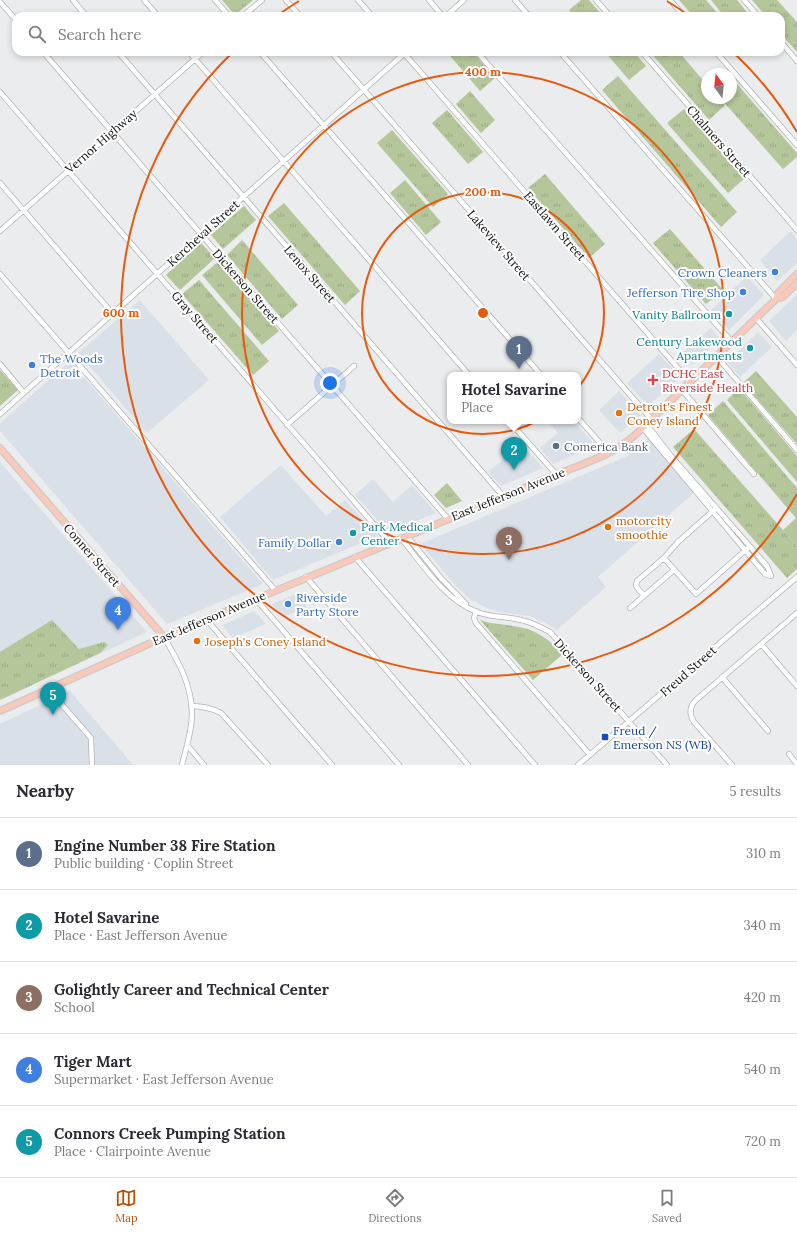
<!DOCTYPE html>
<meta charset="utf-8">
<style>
body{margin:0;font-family:Lora,serif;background:#f7f7f7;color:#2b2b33}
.compass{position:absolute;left:701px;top:68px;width:36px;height:36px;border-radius:50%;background:#fff;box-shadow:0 2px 6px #0003;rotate:345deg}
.you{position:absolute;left:330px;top:383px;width:14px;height:14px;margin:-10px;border:3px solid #fff;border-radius:50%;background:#1a73e8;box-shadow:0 0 0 6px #1a73e833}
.badge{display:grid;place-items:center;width:26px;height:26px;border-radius:50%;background:#b45309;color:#fff;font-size:13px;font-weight:700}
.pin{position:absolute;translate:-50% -33px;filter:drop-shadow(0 1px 2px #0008)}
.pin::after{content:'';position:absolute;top:21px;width:14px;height:12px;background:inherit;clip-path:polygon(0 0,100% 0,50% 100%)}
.popup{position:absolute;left:447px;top:372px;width:134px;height:52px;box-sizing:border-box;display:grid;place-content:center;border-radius:8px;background:#fff;filter:drop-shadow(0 1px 3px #0005);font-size:13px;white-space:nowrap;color:#7c7c81}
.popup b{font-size:15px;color:#2b2b33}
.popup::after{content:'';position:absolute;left:50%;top:100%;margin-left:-8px;border:8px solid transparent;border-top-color:#fff}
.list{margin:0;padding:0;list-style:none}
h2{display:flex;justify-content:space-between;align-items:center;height:52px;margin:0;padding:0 16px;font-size:17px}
h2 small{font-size:13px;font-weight:400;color:#7c7c81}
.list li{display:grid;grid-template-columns:26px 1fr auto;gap:12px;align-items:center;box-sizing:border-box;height:72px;padding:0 16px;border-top:1px solid #e1e1e2}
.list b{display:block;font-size:15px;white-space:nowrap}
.list p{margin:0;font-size:13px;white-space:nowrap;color:#7c7c81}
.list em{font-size:13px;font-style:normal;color:#7c7c81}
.icon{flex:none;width:22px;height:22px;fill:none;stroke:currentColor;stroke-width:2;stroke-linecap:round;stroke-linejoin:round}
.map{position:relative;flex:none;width:797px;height:765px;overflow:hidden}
.search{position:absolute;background:#fff;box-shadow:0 2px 6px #0003;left:12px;right:12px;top:12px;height:44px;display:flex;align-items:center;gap:10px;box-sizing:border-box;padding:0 14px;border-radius:12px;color:#7c7c81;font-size:15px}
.sheet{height:412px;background:#fff}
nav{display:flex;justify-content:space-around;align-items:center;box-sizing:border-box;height:56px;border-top:1px solid #e1e1e2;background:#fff;font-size:11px;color:#7c7c81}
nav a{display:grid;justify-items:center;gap:2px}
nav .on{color:#b45309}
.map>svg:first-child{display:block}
.built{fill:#dae0e8}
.grass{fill:url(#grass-tufts)}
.garden{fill:#b4c69a}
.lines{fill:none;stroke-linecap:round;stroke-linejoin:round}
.minor-casing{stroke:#b1b3b4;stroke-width:6}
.major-casing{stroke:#cacaca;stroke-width:8}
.minor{stroke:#fff;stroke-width:4.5}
.major{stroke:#fac9b9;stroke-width:5.5}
.ring{fill:none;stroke:#e8590c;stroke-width:2}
.shop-dot{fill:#3f7fe0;stroke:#fff;stroke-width:1.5}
.culture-dot{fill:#0f9aa8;stroke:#fff;stroke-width:1.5}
.health-dot{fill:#e0444e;stroke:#fff;stroke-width:1.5}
.food-dot{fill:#e8710a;stroke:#fff;stroke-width:1.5}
.service-dot{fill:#5c6f8a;stroke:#fff;stroke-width:1.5}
.transit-dot{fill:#1a4fb4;stroke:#fff;stroke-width:1.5}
.labels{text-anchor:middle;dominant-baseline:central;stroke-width:4;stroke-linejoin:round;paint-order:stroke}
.street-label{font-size:12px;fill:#0e0e0f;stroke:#fff}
.shop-label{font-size:12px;fill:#366cbe;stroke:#fff;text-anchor:end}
.culture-label{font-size:12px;fill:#0d838f;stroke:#fff;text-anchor:end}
.health-label{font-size:12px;fill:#be3a42;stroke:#fff;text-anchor:start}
.food-label{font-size:12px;fill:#c56008;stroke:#fff;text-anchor:start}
.service-label{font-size:12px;fill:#4e5e75;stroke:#fff;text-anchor:start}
.transit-label{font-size:12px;fill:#164399;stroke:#fff;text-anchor:start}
.centre{fill:#e8590c;stroke:#fff;stroke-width:2}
.ring-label{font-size:12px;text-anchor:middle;font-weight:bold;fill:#e8590c;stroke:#fff;stroke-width:4;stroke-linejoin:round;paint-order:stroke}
</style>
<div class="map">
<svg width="797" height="765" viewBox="0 0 797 765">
<defs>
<pattern id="grass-tufts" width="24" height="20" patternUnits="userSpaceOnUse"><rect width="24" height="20" fill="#b4c69a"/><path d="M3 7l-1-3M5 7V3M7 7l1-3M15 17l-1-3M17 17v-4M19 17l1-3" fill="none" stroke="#9aa984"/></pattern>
</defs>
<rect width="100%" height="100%" fill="#ebecee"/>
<!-- built -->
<path class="built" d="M791 231 797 239V263L777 281 760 260Z
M747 276 764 295 729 330 711 310Z
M797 294V330L786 341 769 321Z
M140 300 209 380 147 433 78 353Z
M711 328 720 339 692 365 682 353Z
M758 332 772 347 740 377 727 362Z
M659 354 680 377 648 406 627 383Z
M70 361 263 584 167 624 0 431V423Z
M619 391 641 415 620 433 599 410Z
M554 421H574L596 446 553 464 540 448 558 433 550 424Z
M648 438 695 492 598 577 606 587 557 630 546 623 530 616 500 612 485 607 471 600 457 587 420 544 627 456Z
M527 450 543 468 501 486 488 472 507 456Z
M0 462 147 632 0 700Z
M281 465 326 516 345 500 378 536 273 580 220 517Z
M373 479 393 502 412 485 436 513 388 532 355 495Z
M296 594 307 607 283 617 272 604Z
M254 611 266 624 233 638 222 625Z
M70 691 133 765H0V724Z"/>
<!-- grass -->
<path class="grass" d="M222 0H253L235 15Z
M581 0H589L603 16H574L569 10Z
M679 0H706L720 16H693Z
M711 0H737L750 16H724Z
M752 0H777L797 22V52L781 34V16H766Z
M447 52H473L495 78 480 91Z
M605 52H634L646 66 629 80Z
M650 52H679L707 85V98H719L725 105 709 120Z
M618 76 737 212 721 227 602 90Z
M731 77 797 153V157L783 169 720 98H731Z
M470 91 495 120 481 133 456 104Z
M684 109 744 179 728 193 667 123Z
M447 110 483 152 468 164 432 123Z
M392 130 448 194 433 207 377 143Z
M545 174 605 244 589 258 528 188Z
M405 180 441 222 426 235 390 193Z
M284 203 360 291 345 305 268 216Z
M244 206 256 220 223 249 211 235Z
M670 229 723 290 706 304 653 243Z
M242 240 298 305 282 319 227 255Z
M201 243 215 258 180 290 166 275Z
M219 261 279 331 262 345 202 275Z
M199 280 269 361 253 375 182 294Z
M0 370 18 390 0 406Z
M756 371 797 417V444L743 383Z
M739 388 797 456V482L727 400Z
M723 401 797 488V503L789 510 708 415Z
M694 429 797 546V569L787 578 673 447Z
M447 483 462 501 446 508 434 495Z
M52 620 79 649 104 642 108 645 100 653 0 700V652Z
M480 620C491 624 502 624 513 626 534 628 549 639 563 654L533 680Z"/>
<!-- garden -->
<path class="garden" d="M797 503V546L783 530 796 518 789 510Z"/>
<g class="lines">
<defs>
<path id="minor" d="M73 0 86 16
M144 0 158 16
M215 0 229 16
M286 0 300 16
M358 0 372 16
M429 0 440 13 444 16
M515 0 529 16
M596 0 610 16
M670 0 684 16
M744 0 758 16
M0 2 16 20
M243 16 262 0
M446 16 464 0
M781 42 797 61
M43 52 448 519
M118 52 503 496
M189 52 469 375
M260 52 541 375
M331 52 652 420
M403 52 690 382
M477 52 732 342
M560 52 776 299
M642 52 797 230
M716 52 797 145
M0 92 390 543
M0 183 113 314
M0 231 203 52
M0 274 275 590
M756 318 797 365
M717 357 797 450
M0 364 24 393
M682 390 754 474
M0 414 406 52
M578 418 609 453
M509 421 556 474
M287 425 354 366
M647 425 671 456 767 566 771 576
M643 428 765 574 771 576
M407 536 441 578 466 604
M401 538C423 565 444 599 477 612 492 618 509 616 525 621 533 623 542 628 550 632L667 765
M355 557 535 765
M664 558 696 594 748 548
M306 577 468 765
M644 596 636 586 637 581 664 558 678 542 714 510
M255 598 399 765
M630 608 674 570
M476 611 474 618 476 623 590 755
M206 619 332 765
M164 637C178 661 192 685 192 714 192 731 186 748 182 765
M761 644 797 686
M722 677 768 731
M52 686 63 706 91 738 92 765
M191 706C202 706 211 708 221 713L268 765
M187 745 204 765
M789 754 797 764
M578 765 797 577
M732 765 694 722C689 714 689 707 696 700L797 613"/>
<path id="major" d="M776 299 783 297 797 283
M0 448 164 637
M0 711 164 637 548 478C578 465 611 457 635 435L776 299 778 293 797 274"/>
</defs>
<!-- minor casing -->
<use href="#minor" class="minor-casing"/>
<!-- major casing -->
<use href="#major" class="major-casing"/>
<!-- minor -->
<use href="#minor" class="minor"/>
<!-- major -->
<use href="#major" class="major"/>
</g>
<!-- distance rings -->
<g class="ring">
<circle cx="483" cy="313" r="121"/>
<circle cx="483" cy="313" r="241"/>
<path d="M797 494A362 362 0 1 1 232 53M278 15A362 362 0 0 1 299 1M667 1A362 362 0 0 1 688 15M734 53A362 362 0 0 1 797 132"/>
</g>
<!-- markers -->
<g class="shop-dot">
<circle cx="775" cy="272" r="4"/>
<circle cx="743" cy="292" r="4"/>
<circle cx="32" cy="365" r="4"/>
<circle cx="339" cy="542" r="4"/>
<circle cx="288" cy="604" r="4"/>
</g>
<g class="culture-dot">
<circle cx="729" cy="314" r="4"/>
<circle cx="750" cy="348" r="4"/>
<circle cx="353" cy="533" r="4"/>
</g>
<path class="health-dot" d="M651 374h4v4h4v4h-4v4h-4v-4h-4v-4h4z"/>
<g class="food-dot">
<circle cx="619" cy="413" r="4"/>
<circle cx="608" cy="527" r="4"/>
<circle cx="197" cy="641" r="4"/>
</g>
<circle class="service-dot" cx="556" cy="446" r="4"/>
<rect class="transit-dot" x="601" y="733" width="8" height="8" rx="2"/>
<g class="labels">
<!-- street labels -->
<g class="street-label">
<text transform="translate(101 141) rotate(-41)">Vernor Highway</text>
<text transform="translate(719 141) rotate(49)">Chalmers Street</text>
<text transform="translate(555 226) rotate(49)">Eastlawn Street</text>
<text transform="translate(203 233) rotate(-42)">Kercheval Street</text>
<text transform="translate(499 245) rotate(49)">Lakeview Street</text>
<text transform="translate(310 274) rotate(49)">Lenox Street</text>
<text transform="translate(246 286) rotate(49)">Dickerson Street</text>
<text transform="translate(195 317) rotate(49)">Gray Street</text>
<text transform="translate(508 494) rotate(-22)">East Jefferson Avenue</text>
<text transform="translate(92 555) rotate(49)">Conner Street</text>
<text transform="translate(209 618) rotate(-23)">East Jefferson Avenue</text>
<text transform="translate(688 671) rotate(-41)">Freud Street</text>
<text transform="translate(588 675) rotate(48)">Dickerson Street</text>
</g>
<!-- shop labels -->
<g class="shop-label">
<text x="767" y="272">Crown Cleaners</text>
<text x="735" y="292">Jefferson Tire Shop</text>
<text x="40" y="358" text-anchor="start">The Woods<tspan x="40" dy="14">Detroit</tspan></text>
<text x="331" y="542">Family Dollar</text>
<text x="296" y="597" text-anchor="start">Riverside<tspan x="296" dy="14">Party Store</tspan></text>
</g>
<!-- culture labels -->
<g class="culture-label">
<text x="721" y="314">Vanity Ballroom</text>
<text x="742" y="341">Century Lakewood<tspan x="742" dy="14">Apartments</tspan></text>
<text x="361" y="526" text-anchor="start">Park Medical<tspan x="361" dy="14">Center</tspan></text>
</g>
<!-- health labels -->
<g class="health-label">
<text x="662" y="373">DCHC East<tspan x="662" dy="14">Riverside Health</tspan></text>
</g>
<!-- food labels -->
<g class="food-label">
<text x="627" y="406">Detroit's Finest<tspan x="627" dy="14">Coney Island</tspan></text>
<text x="616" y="520">motorcity<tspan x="616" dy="14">smoothie</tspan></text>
<text x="205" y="641">Joseph's Coney Island</text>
</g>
<!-- service labels -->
<g class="service-label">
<text x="564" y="446">Comerica Bank</text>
</g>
<!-- transit labels -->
<g class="transit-label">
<text x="613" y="730">Freud /<tspan x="613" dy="14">Emerson NS (WB)</tspan></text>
</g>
</g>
<circle cx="483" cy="313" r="6" class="centre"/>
<g class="ring-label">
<text x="483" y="76">400 m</text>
<text x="483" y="196">200 m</text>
<text x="121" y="317">600 m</text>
</g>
</svg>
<svg class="compass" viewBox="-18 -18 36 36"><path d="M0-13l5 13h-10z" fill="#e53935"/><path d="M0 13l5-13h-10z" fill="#7c7c81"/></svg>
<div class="you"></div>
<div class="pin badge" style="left:519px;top:369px;background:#5c6f8a">1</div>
<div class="pin badge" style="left:514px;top:470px;background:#0f9aa8">2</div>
<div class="popup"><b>Hotel Savarine</b>Place</div>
<div class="pin badge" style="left:509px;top:560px;background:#8d6e63">3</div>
<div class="pin badge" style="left:118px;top:630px;background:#3f7fe0">4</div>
<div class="pin badge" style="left:53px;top:715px;background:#0f9aa8">5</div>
<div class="search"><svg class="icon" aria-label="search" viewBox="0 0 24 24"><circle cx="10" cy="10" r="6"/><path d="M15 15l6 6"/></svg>Search here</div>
</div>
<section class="sheet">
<h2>Nearby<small>5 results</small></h2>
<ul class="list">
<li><span class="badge" style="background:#5c6f8a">1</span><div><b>Engine Number 38 Fire Station</b><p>Public building · Coplin Street</p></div><em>310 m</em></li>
<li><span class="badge" style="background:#0f9aa8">2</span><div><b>Hotel Savarine</b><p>Place · East Jefferson Avenue</p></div><em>340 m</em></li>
<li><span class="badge" style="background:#8d6e63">3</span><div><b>Golightly Career and Technical Center</b><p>School</p></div><em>420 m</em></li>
<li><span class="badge" style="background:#3f7fe0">4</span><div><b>Tiger Mart</b><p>Supermarket · East Jefferson Avenue</p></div><em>540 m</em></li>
<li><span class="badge" style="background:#0f9aa8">5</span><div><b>Connors Creek Pumping Station</b><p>Place · Clairpointe Avenue</p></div><em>720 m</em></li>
</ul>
</section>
<nav>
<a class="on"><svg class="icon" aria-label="map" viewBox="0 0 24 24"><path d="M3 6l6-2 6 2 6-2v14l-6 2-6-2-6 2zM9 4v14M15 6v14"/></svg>Map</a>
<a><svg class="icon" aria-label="directions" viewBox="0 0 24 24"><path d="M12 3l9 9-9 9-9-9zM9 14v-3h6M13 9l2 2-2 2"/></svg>Directions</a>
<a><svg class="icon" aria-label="saved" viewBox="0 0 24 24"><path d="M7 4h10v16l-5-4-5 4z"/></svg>Saved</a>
</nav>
